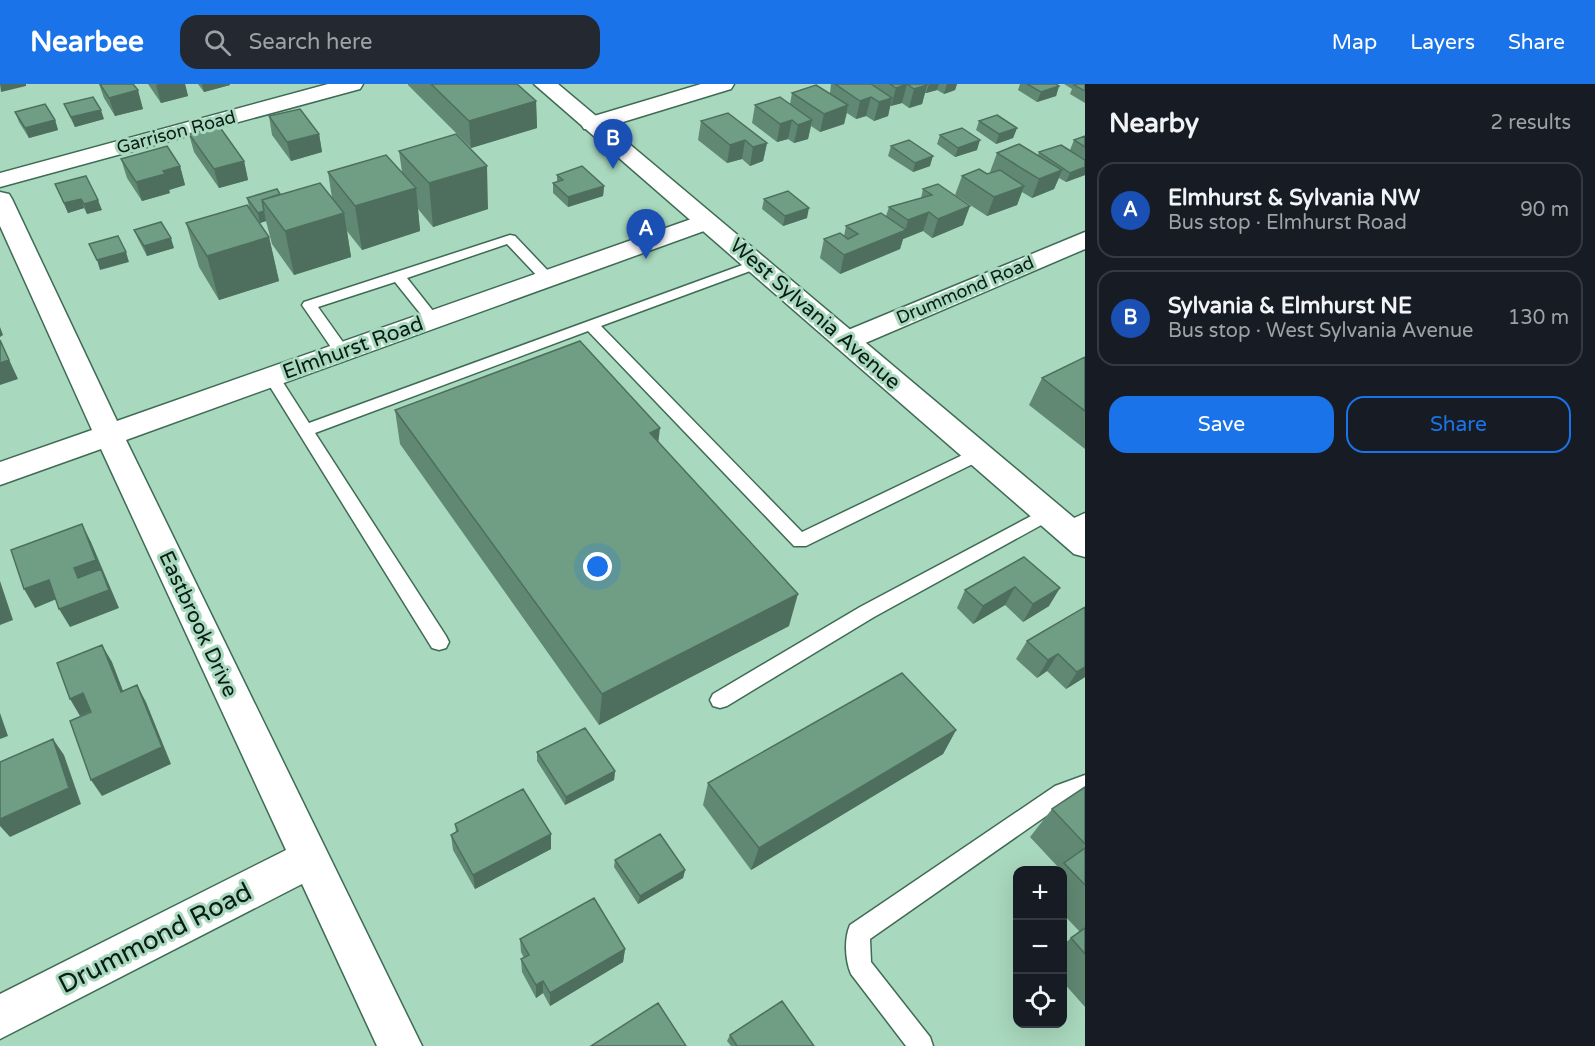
<!DOCTYPE html>
<meta charset="utf-8">
<style>
body{margin:0;font-family:"Varela Round",sans-serif;background:#242831;color:#f1f3f6}
.controls{position:absolute;right:18px;bottom:18px;display:grid;overflow:hidden;border-radius:12px;box-shadow:0 6px 24px #0002}
.controls button{width:54px;height:54px;display:grid;place-items:center;padding:0;border:0;border-bottom:2px solid #363941;background:#171b24;color:#f1f3f6;font:30px sans-serif}
.you{position:absolute;left:598px;top:483px;width:21px;height:21px;margin:-15px;border:4px solid #fff;border-radius:50%;background:#1a73e8;box-shadow:0 0 0 9px #1a73e833}
.badge{display:grid;place-items:center;width:39px;height:39px;border-radius:50%;background:#1a73e8;color:#fff;font-size:20px;font-weight:700}
.pin{position:absolute;translate:-50% -50px;filter:drop-shadow(0 2px 3px #0008)}
.pin::after{content:'';position:absolute;top:32px;width:21px;height:18px;background:inherit;clip-path:polygon(0 0,100% 0,50% 100%)}
.list{margin:0;padding:0;list-style:none}
h2{display:flex;justify-content:space-between;align-items:center;height:78px;margin:0;padding:0 24px;font-size:26px}
h2 small{font-size:20px;font-weight:400;color:#9ea1a6}
.list li{display:grid;grid-template-columns:39px 1fr auto;gap:18px;align-items:center;box-sizing:border-box;height:96px;margin:0 12px 12px;padding:0 12px;border:2px solid #363941;border-radius:18px}
.list b{display:block;font-size:22px;white-space:nowrap}
.list p{margin:0;font-size:20px;white-space:nowrap;color:#9ea1a6}
.list em{font-size:20px;font-style:normal;color:#9ea1a6}
.actions{display:flex;gap:12px;padding:18px 24px}
.actions a{flex:1;padding:14px 0;border:2px solid #1a73e8;border-radius:18px;text-align:center;font-size:21px;color:#1a73e8}
.actions .main{background:#1a73e8;color:#fff}
.icon{flex:none;width:33px;height:33px;fill:none;stroke:currentColor;stroke-width:2;stroke-linecap:round;stroke-linejoin:round}
.map{position:relative;flex:none;width:1085px;height:962px;overflow:hidden}
header{display:flex;align-items:center;gap:36px;box-sizing:border-box;height:84px;padding:0 30px;background:#1a73e8;color:#fff}
header strong{font-size:28px}
nav{display:flex;gap:33px;margin-inline-start:auto;font-size:21px}
.search{width:420px;height:54px;background:#242831;display:flex;align-items:center;gap:15px;box-sizing:border-box;padding:0 21px;border-radius:18px;color:#9ea1a6;font-size:22px}
main{display:flex}
aside{flex:1;background:#171b24}
.map>svg:first-child{display:block}
.lines{fill:none;stroke-linecap:round;stroke-linejoin:round}
.service-casing{stroke:#3f6b55;stroke-width:3}
.minor-casing{stroke:#3f6b55;stroke-width:3}
.secondary-casing{stroke:#3f6b55;stroke-width:3}
.service{fill:#fff;fill-rule:evenodd}
.minor{fill:#fff;fill-rule:evenodd}
.secondary{fill:#fff;fill-rule:evenodd}
.wall{fill:#608872}
.shaded-wall{fill:#4e6f5d}
.building{fill:#709e85;stroke:#4e6f5d;stroke-width:1.5}
.labels{text-anchor:middle;dominant-baseline:central;stroke-width:6;stroke-linejoin:round;paint-order:stroke}
.far-street-label{font-size:18px;fill:#0a1c13;stroke:#a8d8bd}
.street-label{font-size:21px;fill:#0a1c13;stroke:#a8d8bd}
.near-street-label{font-size:26px;fill:#0a1c13;stroke:#a8d8bd}
</style>
<header>
<strong>Nearbee</strong>
<div class="search"><svg class="icon" aria-label="search" viewBox="0 0 24 24"><circle cx="10" cy="10" r="6"/><path d="M15 15l6 6"/></svg>Search here</div>
<nav><a>Map</a><a>Layers</a><a>Share</a></nav>
</header>
<main>
<div class="map">
<svg width="1085" height="962" viewBox="0 0 1085 962">
<rect width="100%" height="100%" fill="#a8d8bd"/>
<g class="lines">
<defs>
<path id="service" d="M510 151 515 152 552 191V197H542L507 160 407 194 437 232 439 235 437 238H427L395 198 318 223 350 268 347 272H337L302 221 304 218Z
M756 176 761 177V183L601 242 802 448 973 366H985L987 370 985 374 806 462H794L588 247 315 349 446 552 449 558 446 564 439 566 432 564 264 293 267 289H277L309 339Z
M1048 423 1054 424 1057 429 1054 434 874 533 727 622 720 624 713 622 710 616 713 610 860 523Z
M1085 429V444L1067 452 1061 450 1058 445 1061 440Z
M1085 691V710L1069 716 870 855 871 878 930 953 933 962H906L851 890C845 876 844 855 850 841L1055 702Z"/>
<path id="minor" d="M328 0H363L360 5 0 103V89Z
M701 0H734L731 5 600 45H584L581 40 584 35Z
M0 108 9 110 12 115 117 337 697 133 706 131 715 133 718 138 715 143 126 356 422 962H377L302 800 0 955V910L286 766 101 365 0 401V378L92 346 0 142Z
M1085 148V165L856 263 846 266 836 263 832 257 836 251Z"/>
<path id="secondary" d="M534 0H558L1085 443V473L1074 470Z"/>
</defs>
<!-- service casing -->
<use href="#service" class="service-casing"/>
<!-- minor casing -->
<use href="#minor" class="minor-casing"/>
<!-- secondary casing -->
<use href="#secondary" class="secondary-casing"/>
<!-- service -->
<use href="#service" class="service"/>
<!-- minor -->
<use href="#minor" class="minor"/>
<!-- secondary -->
<use href="#secondary" class="secondary"/>
</g>
<!-- wall -->
<path class="wall" d="M99 0H133L143 25 115 32 104 14Z
M148 0H185L188 12 161 19Z
M198 0H230V1L204 8Z
M408 0H517L536 17 537 44 471 64 408 1Z
M831 0H957L955 6 944 10 937 6 926 9H925L922 20 909 24 902 19 890 22 888 32 874 37 866 32 856 35 847 29 844 40 820 48 811 42 808 55 794 59 788 55 777 58 752 39 755 21 790 20 792 9H830Z
M1020 0H1056L1059 2 1056 12 1037 18 1018 6Z
M1064 0H1085V19L1070 10 1072 5Z
M64 20 104 35 75 43 68 29Z
M15 28 55 36 58 46 29 54 19 38Z
M269 32 319 50 322 68 291 77 272 51Z
M701 37 767 59 763 77 750 82 742 75 727 79 698 56Z
M979 37 1017 44 1013 54 996 60 976 46Z
M189 50 244 77 248 96 219 104 194 68Z
M940 51 977 66 955 73 937 60Z
M1085 52V75L1070 66 1074 56Z
M891 62 930 82 913 88 888 72Z
M399 67 488 125 433 143 418 125 420 147 362 166 347 147 351 173 294 191 272 160 266 137 260 139 249 123 247 114 280 110 332 114 328 88H402Z
M1039 68 1085 76V91L1066 98 1059 94 1054 105 1032 114 1022 108 1017 121 987 132 955 111 962 92 987 90 992 89 990 88 997 69 1038 71Z
M121 75 180 82 185 101 169 106 170 109 142 117 127 94Z
M557 91 604 102 603 112 568 123 553 109V99L557 98Z
M55 100 102 126 87 130 84 124 68 129Z
M938 100 963 141 932 154 923 147 903 155 900 165 840 190 820 174 824 155 844 152 846 142 886 132 889 123 921 114 923 105Z
M764 115 807 134 783 142 762 125Z
M186 139 269 153 279 197 219 216 199 183Z
M134 146 174 164 147 172 138 155Z
M1085 273V365L1029 321 1042 294Z
M395 326 658 358 789 542 599 641 400 360Z
M1024 473 1049 522 1023 538 1005 521 973 540 957 524 965 506Z
M1085 523V593L1066 605 1047 587 1037 594 1016 575 1027 557Z
M956 646 943 670 751 786 703 721 708 699Z
M537 668 615 687 614 696 565 721 537 677Z
M1085 703V923L1062 897V862L1071 854 1080 848 1062 829V786H1057L1059 784 1030 753 1052 725Z
M455 740 551 765 475 805 453 766 451 751 456 748Z
M615 776 685 786 683 794 638 820 614 783Z
M520 855 625 865 623 878 550 922 543 909 536 914 522 888 521 875 524 874 521 868Z
M730 951 814 962H731L727 957Z"/>
<!-- shaded-wall -->
<path class="shaded-wall" d="M0 0H26V2L1 8Z
M159 0H185L188 12 161 19 156 1Z
M202 0H230V1L204 8Z
M907 0 902 19 891 22 896 4Z
M929 0H939L937 6 926 9Z
M947 0H957L955 6 944 10Z
M927 1 922 20 909 24 914 5Z
M1059 2 1056 12 1037 18 1041 8Z
M138 6 143 25 115 32 109 14Z
M871 13 866 32 856 35 860 17Z
M892 14 888 32 874 37 879 18Z
M536 17 537 44 471 64 469 37Z
M848 21 844 40 820 48 824 30Z
M101 26 104 35 75 43 71 33Z
M55 36 58 46 29 54 25 44Z
M792 36 788 55 777 58 780 40Z
M812 36 808 55 794 59 798 41Z
M1017 44 1013 54 996 60 999 50Z
M319 50 322 68 291 77 287 58Z
M745 56 742 75 727 79 730 61Z
M980 56 977 66 955 73 958 64Z
M767 59 763 77 750 82 753 63Z
M933 72 930 82 913 88 915 79Z
M244 77 248 96 219 104 214 85Z
M180 82 185 101 169 106 170 109 142 117 136 98 163 87Z
M487 82 488 125 433 143 429 99Z
M1085 83V91L1066 98 1070 89Z
M1062 86 1054 105 1032 114 1039 95Z
M604 102 603 112 568 123V113Z
M1024 102 1017 121 987 132 994 113Z
M416 104 420 147 362 166 355 122Z
M81 115 84 124 68 129 64 119Z
M98 116 102 126 87 130 84 120Z
M970 122 963 141 932 154 938 135Z
M809 124 807 134 783 142 785 132Z
M264 127 266 137 260 139 258 129Z
M929 128 923 147 903 155 900 165 840 190 844 171 905 147 908 136Z
M344 129 351 173 294 191 285 147Z
M269 153 279 197 219 216 207 172Z
M171 154 174 164 147 172 144 162Z
M126 168 129 178 100 186 97 176Z
M0 243 3 251 0 253Z
M0 256 18 295 0 301Z
M660 344 656 378 650 349Z
M82 440 91 458 119 524 70 543 59 525 78 494 74 484Z
M49 496 59 514 35 524 24 505Z
M0 497 13 536 0 541Z
M1015 503 1005 521 973 540 983 522Z
M1060 504 1049 522 1023 538 1033 520Z
M798 510 789 542 599 641 602 610Z
M102 561 112 578 130 625 121 608Z
M1058 570 1047 587 1037 594 1048 576Z
M1085 583V593L1066 605 1077 588Z
M137 601 146 618 171 680 102 712 91 696Z
M83 609 94 626 80 632 70 615Z
M0 629 8 652 0 655Z
M956 646 943 670 751 786 759 764Z
M53 655 64 671 81 720 10 753 0 742V735Z
M615 687 614 696 565 721 566 713Z
M551 750V765L475 805 473 791Z
M685 786 683 794 638 820 640 812Z
M625 865 623 878 550 922V909Z
M543 897V909L536 914V901Z"/>
<!-- building -->
<path class="building" d="M100 0H133L138 6 109 14Z
M431 0H517L536 17 469 37Z
M835 0H871L892 14 879 18 871 13 860 17Z
M890 0H926L927 1 914 5 907 0 896 4Z
M1027 0H1056L1059 2 1041 8Z
M1076 0H1085V7L1074 1Z
M816 1 848 21 824 30 792 9Z
M93 13 101 26 71 33 64 20Z
M780 13 812 36 798 41 792 36 780 40 755 21Z
M45 20 55 36 25 44 15 28Z
M300 25 319 50 287 58 269 32Z
M728 29 767 59 753 63 745 56 730 61 701 37Z
M997 31 1017 44 999 50 979 37Z
M219 42 244 77 214 85 189 50Z
M962 44 980 56 958 64 940 51Z
M456 50 487 82 429 99 399 67Z
M1085 52V63L1074 56Z
M909 56 933 72 915 79 891 62Z
M1019 60 1062 86 1039 95 997 69Z
M1061 61 1085 76V83L1070 89 1039 68Z
M167 62 180 82 163 87 165 90 136 98 121 75Z
M386 71 416 104 355 122 328 88Z
M582 82 604 102 568 113 553 99 563 96 557 91Z
M979 85 987 90 1000 86 1024 102 994 113 962 92Z
M86 92 98 116 84 120 81 115 64 119 55 100Z
M320 99 344 129 285 147 262 116Z
M938 100 970 122 938 135 929 128 908 136 889 123 932 111 923 105Z
M277 105 280 110 262 116 264 127 258 129 247 114Z
M788 107 809 124 785 132 764 115Z
M247 121 269 153 207 172 186 139Z
M881 129 906 146 844 171 824 155 840 149 848 155 858 150 846 142Z
M161 138 171 154 144 162 134 146Z
M118 152 126 168 97 176 89 160Z
M0 256 9 276 0 279Z
M580 257 660 344 650 349 798 510 602 610 395 326Z
M1085 273V327L1042 294Z
M82 440 96 476 74 484 78 494 101 485 109 506 59 525 49 496 24 505 11 466Z
M1024 473 1060 504 1033 520 1015 503 983 522 965 506Z
M1085 523V583L1077 588 1058 570 1048 576 1027 557Z
M102 561 121 608 137 601 162 663 91 696 70 637 91 628 83 609 70 615 57 579Z
M902 589 956 646 759 764 708 699Z
M585 644 615 687 566 713 537 668Z
M53 655 69 704 0 735V678Z
M1085 703V760L1052 725Z
M523 705 551 750 473 791 451 751 458 747 455 740Z
M660 750 685 786 640 812 615 776Z
M1085 764V801L1064 779Z
M594 814 625 865 550 909 543 897 536 901 521 875 529 871 520 855Z
M1085 844V870L1071 854Z
M782 917 814 962H737L730 951Z
M658 919 686 962H591Z"/>
<g class="labels">
<!-- far-street labels -->
<g class="far-street-label">
<text transform="translate(176 48) rotate(-15)">Garrison Road</text>
<text transform="translate(965 206) rotate(-23)">Drummond Road</text>
</g>
<!-- street labels -->
<g class="street-label">
<text transform="translate(815 230) rotate(41)">West Sylvania Avenue</text>
<text transform="translate(353 264) rotate(-20)">Elmhurst Road</text>
<text transform="translate(198 540) rotate(65)">Eastbrook Drive</text>
</g>
<!-- near-street labels -->
<g class="near-street-label">
<text transform="translate(155 854) rotate(-27)">Drummond Road</text>
</g>
</g>
</svg>
<div class="controls">
<button>+</button>
<button>−</button>
<button><svg class="icon" aria-label="locate" viewBox="0 0 24 24"><circle cx="12" cy="12" r="6"/><path d="M12 2v4M12 18v4M2 12h4M18 12h4"/></svg></button>
</div>
<div class="you"></div>
<div class="pin badge" style="left:646px;top:175px;background:#1a4fb4">A</div>
<div class="pin badge" style="left:613px;top:85px;background:#1a4fb4">B</div>
</div>
<aside>
<h2>Nearby<small>2 results</small></h2>
<ul class="list">
<li><span class="badge" style="background:#1a4fb4">A</span><div><b>Elmhurst &amp; Sylvania NW</b><p>Bus stop · Elmhurst Road</p></div><em>90 m</em></li>
<li><span class="badge" style="background:#1a4fb4">B</span><div><b>Sylvania &amp; Elmhurst NE</b><p>Bus stop · West Sylvania Avenue</p></div><em>130 m</em></li>
</ul>
<div class="actions"><a class="main">Save</a><a>Share</a></div>
</aside>
</main>
